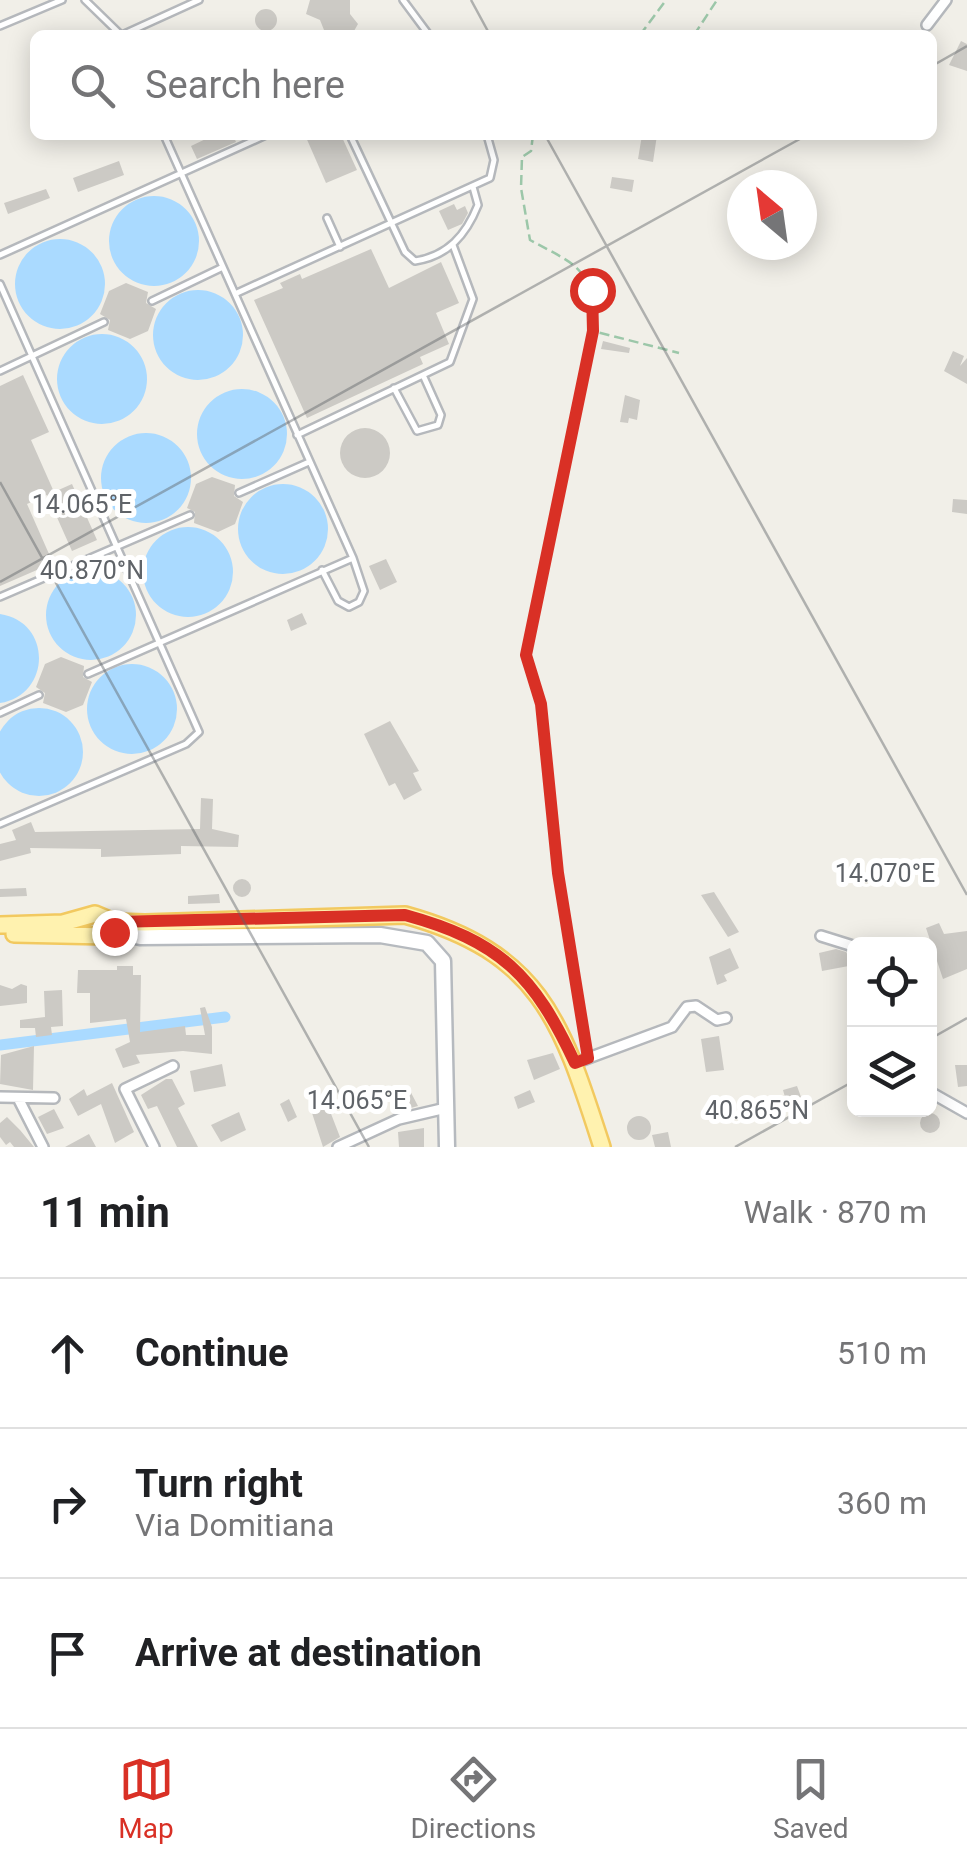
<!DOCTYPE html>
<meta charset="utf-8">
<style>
body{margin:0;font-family:Roboto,sans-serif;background:#f6f6f6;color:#202124}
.controls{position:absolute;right:30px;bottom:30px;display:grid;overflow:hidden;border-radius:15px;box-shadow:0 5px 25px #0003}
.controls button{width:90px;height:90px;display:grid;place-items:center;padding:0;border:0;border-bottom:2px solid #e0e0e0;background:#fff;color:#202124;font:50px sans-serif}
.compass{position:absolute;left:727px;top:170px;width:90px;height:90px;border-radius:50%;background:#fff;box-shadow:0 5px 25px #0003;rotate:331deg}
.stop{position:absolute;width:30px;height:30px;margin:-22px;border:8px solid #d93025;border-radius:50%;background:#fff}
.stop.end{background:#d93025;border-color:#fff;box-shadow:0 2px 10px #0008}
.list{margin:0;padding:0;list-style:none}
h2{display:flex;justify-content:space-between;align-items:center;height:130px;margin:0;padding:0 40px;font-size:42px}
h2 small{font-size:32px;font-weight:400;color:#757577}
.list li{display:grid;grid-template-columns:65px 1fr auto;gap:30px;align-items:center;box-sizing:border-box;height:150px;padding:0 40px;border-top:2px solid #e0e0e0}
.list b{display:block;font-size:38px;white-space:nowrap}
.list p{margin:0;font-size:32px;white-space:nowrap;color:#757577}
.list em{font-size:32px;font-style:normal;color:#757577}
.icon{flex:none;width:55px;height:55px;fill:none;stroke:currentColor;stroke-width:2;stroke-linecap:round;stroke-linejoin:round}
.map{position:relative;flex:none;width:967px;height:1147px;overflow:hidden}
.search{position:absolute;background:#fff;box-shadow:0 5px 25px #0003;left:30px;right:30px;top:30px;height:110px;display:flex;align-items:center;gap:25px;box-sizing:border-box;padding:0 35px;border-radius:15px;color:#757577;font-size:38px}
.sheet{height:580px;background:#fff}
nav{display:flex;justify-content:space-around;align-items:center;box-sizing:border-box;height:140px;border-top:2px solid #e0e0e0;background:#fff;font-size:28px;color:#757577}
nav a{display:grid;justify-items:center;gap:5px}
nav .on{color:#d93025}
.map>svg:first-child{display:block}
.water{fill:#aadaff}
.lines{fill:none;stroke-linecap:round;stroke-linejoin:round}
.canal{stroke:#aadaff;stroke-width:11}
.building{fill:#cccac5}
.lane-casing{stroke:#b5b8bc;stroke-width:10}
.street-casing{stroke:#b5b8bc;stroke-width:14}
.secondary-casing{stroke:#b6babf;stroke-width:19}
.primary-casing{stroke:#f2c960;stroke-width:20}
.path{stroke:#9cc7a9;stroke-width:2.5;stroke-dasharray:10 5;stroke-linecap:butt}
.lane{stroke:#fff;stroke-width:5}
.street{stroke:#fff;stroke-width:9}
.secondary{stroke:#fff;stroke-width:14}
.primary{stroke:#fff2af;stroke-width:15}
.route{stroke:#d93025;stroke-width:12}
.ticks{fill:none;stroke:#5f6368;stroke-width:2.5;stroke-opacity:0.45}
.ticks-label{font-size:25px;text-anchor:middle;fill:#5f6368;stroke:#fff;stroke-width:10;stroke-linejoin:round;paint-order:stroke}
</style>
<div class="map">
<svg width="967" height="1147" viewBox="0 0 967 1147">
<rect width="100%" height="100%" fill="#f1efe8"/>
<!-- water -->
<path class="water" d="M109 241a45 45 0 1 1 90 0a45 45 0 1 1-90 0Z
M15 284a45 45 0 1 1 90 0a45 45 0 1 1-90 0Z
M153 335a45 45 0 1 1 90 0a45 45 0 1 1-90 0Z
M57 379a45 45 0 1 1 90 0a45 45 0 1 1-90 0Z
M197 434a45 45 0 1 1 90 0a45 45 0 1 1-90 0Z
M101 478a45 45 0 1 1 90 0a45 45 0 1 1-90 0Z
M238 529a45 45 0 1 1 90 0a45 45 0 1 1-90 0Z
M143 572a45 45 0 1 1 90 0a45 45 0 1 1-90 0Z
M46 615a45 45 0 1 1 90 0a45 45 0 1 1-90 0Z
M0 614C53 622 51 695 0 703Z
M87 709a45 45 0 1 1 90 0a45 45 0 1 1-90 0Z
M-5 752a44 44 0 1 1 88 0a44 44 0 1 1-88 0Z"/>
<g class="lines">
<!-- canal -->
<path class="canal" d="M0 1045 225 1017"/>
</g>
<!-- building -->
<path class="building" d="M310 0H350V14L358 24 354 31 326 35 320 20 306 14Z
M255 20a11 11 0 1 1 22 0a11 11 0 1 1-22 0Z
M961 41 967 44V71L949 65Z
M214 135H233L236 142 197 159 191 146Z
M305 135H341L357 170 326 183Z
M642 135H657L653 162 638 159Z
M119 161 124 175 78 192 73 178Z
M612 177 634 180 632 192 610 188Z
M46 189 50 198 8 214 4 203Z
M454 204 457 210 465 206 468 213 462 224 448 230 439 211Z
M371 249 389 288 441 262 459 303 436 313 449 344 420 357 423 364 307 418 254 300 283 288 280 283 300 274 302 279Z
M126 283 148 292 146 303 156 309 148 331 130 339 108 330 110 320 100 314 109 291Z
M603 341 630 348 629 353 601 349Z
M953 351 964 356 960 366 967 358V384L944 371Z
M23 375 49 432 31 440 54 492 72 484 97 540 72 551 47 495 27 504 53 563 0 586V386Z
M625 395 640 400 637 420 629 418 628 423 620 422Z
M340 453a25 25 0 1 1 50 0a25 25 0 1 1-50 0Z
M212 477 235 485 234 496 243 502 235 524 218 532 194 523 195 512 187 508 196 484Z
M953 499 967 500V514L952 512Z
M386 559 397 582 380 590 369 566Z
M302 613 307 624 291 631 287 620Z
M61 657 84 666 83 677 92 682 83 705 66 712 43 703 45 693 36 687 45 664Z
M390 721 419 771 413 773 422 790 404 800 395 783 389 786 364 734Z
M201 798 213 799 212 829 239 835 238 847 181 846V854L101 857V849L30 848 31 853 0 861V844L16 840 12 830 31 822 35 832 200 829Z
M233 888a9 9 0 1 1 18 0a9 9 0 1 1-18 0Z
M26 888 27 896 0 897V889Z
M714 892 739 932 728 937 701 895Z
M219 894 220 903 188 904V896Z
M939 923 944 934 967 931V969L943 979 926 928Z
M730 948 739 968 724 975 727 981 717 985 709 957Z
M836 949 846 952 854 965 822 971 819 953Z
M117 966H133V975H141L140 1032 185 1026 186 1035H205L200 1008 205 1007 212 1027V1054L183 1051 136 1055 140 1063 123 1068 115 1049 130 1042 126 1019 90 1023V993H77L78 970H117Z
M21 984 27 986V1003L0 1006V985L12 989Z
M62 990 63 1026 51 1027 52 1035 36 1037 35 1028H20V1020L45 1017 44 991Z
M719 1036 724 1070 706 1072 701 1039Z
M34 1046 33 1090 0 1084 1 1055Z
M553 1053 560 1069 534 1080 527 1060Z
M222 1064 226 1086 194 1092 190 1071Z
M955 1065H967V1086L958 1087Z
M166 1079H172L185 1104 178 1108 198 1147H177L157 1106 148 1109 141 1095Z
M112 1083 134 1132 115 1143 101 1104 78 1116 69 1099 84 1089 87 1096Z
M407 1085 418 1106 407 1109 397 1091Z
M797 1086 808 1116 799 1119 793 1099 786 1101 783 1090Z
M530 1090 535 1102 518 1109 514 1097Z
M289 1099 297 1117 288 1122 280 1104Z
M328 1106 340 1137 323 1147 312 1113Z
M54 1109 64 1128 47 1134 38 1117Z
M239 1112 246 1130 221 1142 211 1125Z
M920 1123a10 10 0 1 1 20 0a10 10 0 1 1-20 0Z
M627 1128a12 12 0 1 1 24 0a12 12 0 1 1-24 0Z
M7 1117 20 1130 34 1147H14L10 1142 6 1145 0 1137V1123Z
M424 1128V1147H399L398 1132Z
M668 1132 671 1147H655L652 1135Z
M89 1134 96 1147H65Z"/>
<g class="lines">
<defs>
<path id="lane" d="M85 0 121 35
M403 0 429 35
M0 26 62 0
M122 35 199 0
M164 135 353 558 364 591 359 602 349 607 338 601 322 570
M350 135 405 252 415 261C448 256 466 235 478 205L473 187
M327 218 340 247
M0 255 266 135
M0 284 199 732 186 744 0 824
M237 293 490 178 494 160 487 135
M152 301 223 267
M0 371 104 322
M394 388 417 431 438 425 441 415 423 375
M297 435 450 362 473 299 453 245
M239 493 309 462
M0 597 190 515
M88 674 353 558
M0 713 39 695"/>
<path id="street" d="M927 25 946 0
M821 936 853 946 854 953
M854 975V979
M575 1063 672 1027 687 1007 696 1006 717 1020 726 1018
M930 1092 967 1113
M0 1097 54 1098
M18 1098 43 1147
M154 1147 125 1089 173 1066
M338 1147 399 1119 446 1108"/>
<path id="secondary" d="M114 932 140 937 380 935 427 943 443 961 447 1147"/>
<path id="primary" d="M0 925 63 923 95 914 114 922 145 923 405 915C542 953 562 1023 602 1147
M14 934 107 936 114 932V922"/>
</defs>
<!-- lane casing -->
<use href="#lane" class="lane-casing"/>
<!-- street casing -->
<use href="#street" class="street-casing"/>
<!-- secondary casing -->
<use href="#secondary" class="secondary-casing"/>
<!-- primary casing -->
<use href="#primary" class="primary-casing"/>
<!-- path -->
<path class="path" d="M640 35 666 0
M694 35 717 0
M533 135 531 151 522 157 521 188 530 240C582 268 592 268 593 330
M586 1047 559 873 541 704 526 655 593 331 679 353"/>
<!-- lane -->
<use href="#lane" class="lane"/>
<!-- street -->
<use href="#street" class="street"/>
<!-- secondary -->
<use href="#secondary" class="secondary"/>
<!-- primary -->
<use href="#primary" class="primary"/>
</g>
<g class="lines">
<!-- route -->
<path class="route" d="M114 932V922L405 915C500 941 534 975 575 1063L588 1058 558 873 541 704 526 655 593 331 592 290"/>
</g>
<!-- ticks -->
<path class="ticks" d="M471 0 490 35M932 66 967 46M545 135 967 895M0 482 369 1147M0 582 807 135M930 1039 967 1018M735 1147 854 1081"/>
<g class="ticks-label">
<text x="82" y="513">14.065°E</text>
<text x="92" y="579">40.870°N</text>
<text x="885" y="882">14.070°E</text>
<text x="357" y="1109">14.065°E</text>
<text x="757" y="1119">40.865°N</text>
</g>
</svg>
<div class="controls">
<button><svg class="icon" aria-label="locate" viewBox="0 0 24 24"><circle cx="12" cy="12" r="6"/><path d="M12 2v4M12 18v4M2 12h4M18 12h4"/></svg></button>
<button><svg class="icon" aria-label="layers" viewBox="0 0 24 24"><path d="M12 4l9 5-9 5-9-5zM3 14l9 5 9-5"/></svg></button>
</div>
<svg class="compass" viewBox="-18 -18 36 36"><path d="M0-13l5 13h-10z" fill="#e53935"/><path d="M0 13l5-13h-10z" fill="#757577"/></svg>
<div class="stop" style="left:592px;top:290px"></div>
<div class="stop end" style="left:114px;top:932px"></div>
<div class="search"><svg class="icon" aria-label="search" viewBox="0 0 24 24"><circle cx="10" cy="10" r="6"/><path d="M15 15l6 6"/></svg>Search here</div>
</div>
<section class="sheet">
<h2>11 min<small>Walk · 870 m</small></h2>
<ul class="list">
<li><svg class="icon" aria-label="ahead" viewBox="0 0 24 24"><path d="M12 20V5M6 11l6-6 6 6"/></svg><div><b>Continue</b></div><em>510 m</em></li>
<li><svg class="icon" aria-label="right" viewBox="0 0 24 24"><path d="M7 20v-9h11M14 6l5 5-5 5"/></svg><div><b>Turn right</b><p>Via Domitiana</p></div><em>360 m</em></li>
<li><svg class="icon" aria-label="arrive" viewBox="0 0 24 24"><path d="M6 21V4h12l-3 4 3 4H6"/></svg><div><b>Arrive at destination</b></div></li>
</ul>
</section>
<nav>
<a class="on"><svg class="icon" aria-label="map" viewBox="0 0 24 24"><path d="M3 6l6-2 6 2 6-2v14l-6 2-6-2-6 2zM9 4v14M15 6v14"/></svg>Map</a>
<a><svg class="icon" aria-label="directions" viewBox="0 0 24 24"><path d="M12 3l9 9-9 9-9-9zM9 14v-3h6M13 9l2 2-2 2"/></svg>Directions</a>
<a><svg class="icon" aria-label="saved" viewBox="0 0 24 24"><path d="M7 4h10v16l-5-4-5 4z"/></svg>Saved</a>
</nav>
